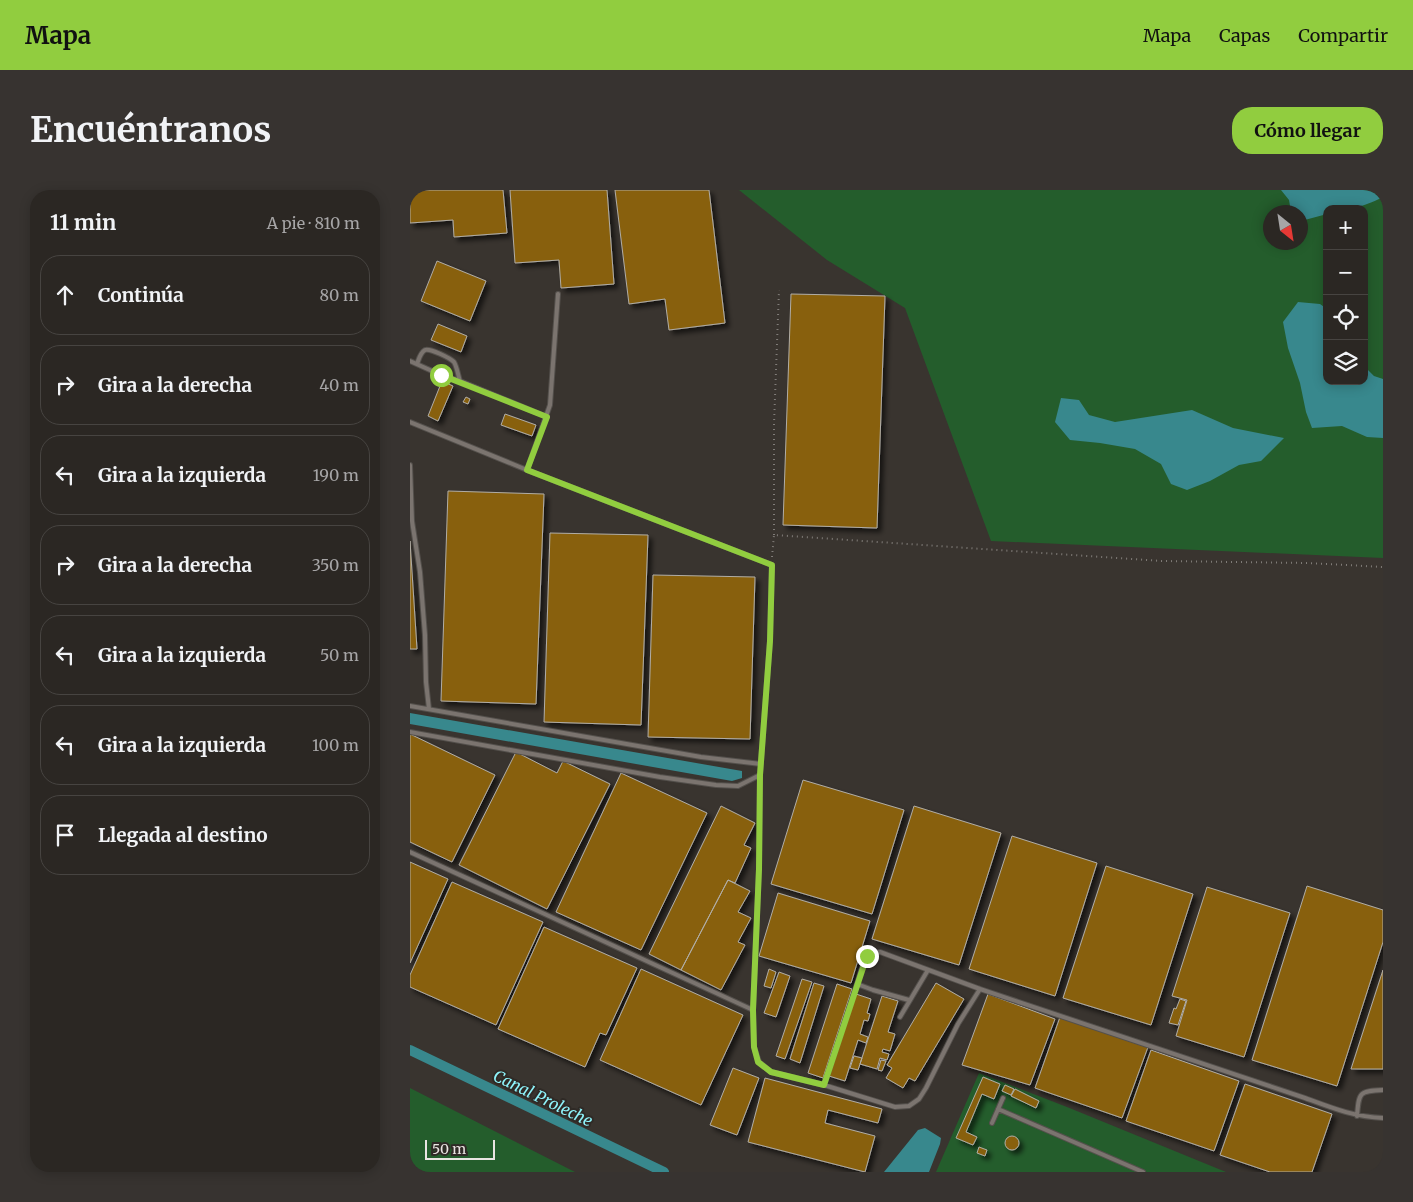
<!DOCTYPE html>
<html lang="es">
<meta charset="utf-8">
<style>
body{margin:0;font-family:Merriweather,serif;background:#373330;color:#f1f3f6}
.controls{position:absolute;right:15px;top:15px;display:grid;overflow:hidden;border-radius:10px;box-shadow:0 2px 12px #0003}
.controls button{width:45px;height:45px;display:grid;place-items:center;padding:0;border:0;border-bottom:1px solid #474441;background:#2b2723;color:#f1f3f6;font:25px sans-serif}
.compass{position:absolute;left:853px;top:15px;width:45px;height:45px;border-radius:50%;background:#2b2723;box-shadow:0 2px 12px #0003;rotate:150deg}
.scale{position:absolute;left:15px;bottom:12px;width:70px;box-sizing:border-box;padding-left:5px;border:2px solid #e9e5e2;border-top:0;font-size:14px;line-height:18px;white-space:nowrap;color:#e9e5e2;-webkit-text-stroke:4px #2f2a26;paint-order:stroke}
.stop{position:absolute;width:15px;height:15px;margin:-11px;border:4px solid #91cd3f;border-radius:50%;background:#fff}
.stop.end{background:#91cd3f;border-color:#fff;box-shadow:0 1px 5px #0008}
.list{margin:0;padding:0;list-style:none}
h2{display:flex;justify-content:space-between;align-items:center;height:65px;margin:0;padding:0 20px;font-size:21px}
h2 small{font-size:16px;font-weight:400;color:#a6a5a6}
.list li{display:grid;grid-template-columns:32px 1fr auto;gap:15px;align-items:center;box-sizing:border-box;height:80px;margin:0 10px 10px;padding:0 10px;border:1px solid #474441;border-radius:20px}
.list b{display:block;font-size:19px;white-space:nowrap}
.list em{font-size:16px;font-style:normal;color:#a6a5a6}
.icon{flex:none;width:28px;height:28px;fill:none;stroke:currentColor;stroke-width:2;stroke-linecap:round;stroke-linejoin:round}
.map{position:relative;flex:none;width:973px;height:982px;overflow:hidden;border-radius:20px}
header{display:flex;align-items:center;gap:30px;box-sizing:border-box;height:70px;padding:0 25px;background:#91cd3f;color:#111}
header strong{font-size:24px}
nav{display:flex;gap:28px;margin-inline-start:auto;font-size:18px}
.intro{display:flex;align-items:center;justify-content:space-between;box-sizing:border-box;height:120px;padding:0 30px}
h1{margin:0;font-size:35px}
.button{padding:12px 22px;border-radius:20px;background:#91cd3f;color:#111;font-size:18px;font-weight:700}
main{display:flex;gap:30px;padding:0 30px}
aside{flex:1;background:#2b2723;border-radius:20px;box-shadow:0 2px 12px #0003}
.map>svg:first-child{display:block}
.green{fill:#245d2c;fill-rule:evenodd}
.water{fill:#38888d}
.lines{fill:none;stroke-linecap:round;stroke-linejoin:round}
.canal{stroke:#38888d;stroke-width:10}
.building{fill:#88610d;stroke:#b1ada6;filter:url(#shadow)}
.service-casing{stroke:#54504c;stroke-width:6}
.path{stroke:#817d79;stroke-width:2;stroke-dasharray:1 4;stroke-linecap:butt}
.service{stroke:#7b746f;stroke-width:4}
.route{stroke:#91cd3f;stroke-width:6}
.labels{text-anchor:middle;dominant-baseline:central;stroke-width:4;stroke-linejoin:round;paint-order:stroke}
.water-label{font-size:16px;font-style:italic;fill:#8ff4fb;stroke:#2f2a26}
</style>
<header>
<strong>Mapa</strong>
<nav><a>Mapa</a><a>Capas</a><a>Compartir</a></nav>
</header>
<div class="intro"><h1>Encuéntranos</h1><a class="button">Cómo llegar</a></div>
<main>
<aside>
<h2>11 min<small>A pie · 810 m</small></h2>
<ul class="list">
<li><svg class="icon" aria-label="ahead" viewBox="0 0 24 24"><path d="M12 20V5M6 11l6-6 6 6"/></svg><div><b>Continúa</b></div><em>80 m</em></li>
<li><svg class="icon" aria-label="right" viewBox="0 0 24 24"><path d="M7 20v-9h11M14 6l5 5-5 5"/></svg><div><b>Gira a la derecha</b></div><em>40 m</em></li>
<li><svg class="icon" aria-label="left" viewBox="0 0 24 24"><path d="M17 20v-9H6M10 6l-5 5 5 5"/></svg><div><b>Gira a la izquierda</b></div><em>190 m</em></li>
<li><svg class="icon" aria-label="right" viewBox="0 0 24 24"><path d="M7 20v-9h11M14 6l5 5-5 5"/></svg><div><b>Gira a la derecha</b></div><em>350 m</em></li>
<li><svg class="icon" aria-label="left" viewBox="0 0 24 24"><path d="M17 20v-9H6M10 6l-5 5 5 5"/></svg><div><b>Gira a la izquierda</b></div><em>50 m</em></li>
<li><svg class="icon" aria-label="left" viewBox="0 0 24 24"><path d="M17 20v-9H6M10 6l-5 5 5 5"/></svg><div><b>Gira a la izquierda</b></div><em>100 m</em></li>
<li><svg class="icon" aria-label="arrive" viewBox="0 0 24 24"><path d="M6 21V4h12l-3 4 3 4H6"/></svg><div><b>Llegada al destino</b></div></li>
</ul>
</aside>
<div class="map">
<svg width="973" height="982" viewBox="0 0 973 982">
<defs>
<filter id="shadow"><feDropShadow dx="4" dy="4" stdDeviation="2.5" flood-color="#0009"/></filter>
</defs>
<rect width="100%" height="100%" fill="#39342f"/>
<!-- green -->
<path class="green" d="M329 0H973V368L581 351 495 118 417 70ZM917 19H954V191H917ZM861 22H891V52H861Z
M569 883 657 917 816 982H526Z
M0 898 165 982H0Z"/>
<!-- water -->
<path class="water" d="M871 0H973V7C951 18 941 19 917 19V24L891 31V22H881L879 10Z
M888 112 910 114 917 119V191H954V176L964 186 973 189V248L957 247 932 236 902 238 896 222 890 193 878 158 873 132Z
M651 208 669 210 679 225 705 232 782 220 823 238 874 248 851 271 829 275 800 291 777 300 761 294 751 274 725 259 690 253 660 250 645 232Z
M0 523 332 581V588L322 591 0 534Z
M515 938 531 948 530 954 519 982H474L508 940Z"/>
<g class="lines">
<!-- canal -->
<path class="canal" d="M0 860 254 982"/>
</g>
<!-- building -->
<path class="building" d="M0 0H93L97 43 44 47 43 30 0 33Z
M100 0H197L204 94 151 98 149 70 105 73Z
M205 0H299L315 133 259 140 255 109 219 114Z
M27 71 76 91 60 131 11 111Z
M381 104 475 106 467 338 373 335Z
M28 134 57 146 51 162 21 150Z
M32 191 43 196 28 231 18 226Z
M56 207 60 209 58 214 53 212Z
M95 224 126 235 122 246 91 235Z
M38 301 134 304 126 514 31 511Z
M140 343 238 345 231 535 134 532Z
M0 351 7 459H0Z
M243 385 345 387 340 549 238 547Z
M0 544 85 585 42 672 0 652Z
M106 562 147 583 153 571 200 594 137 719 49 675Z
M211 583 297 623 231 760 146 722Z
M393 590 494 620 462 724 361 694Z
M311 616 345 633 334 655 341 658 325 693 318 690 271 780 239 764Z
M504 616 591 643 549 775 462 749Z
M602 646 687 673 645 806 559 779Z
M0 672 38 689 0 773Z
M696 676 783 704 741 835 653 808Z
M318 690 340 701 328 722 341 728 328 752 335 755 311 800 271 780Z
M42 692 133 732 86 835 0 797V785Z
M897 696 973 720V752L927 896 842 870Z
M797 697 880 723 834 867 766 846 777 810 762 806Z
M368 703 460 731 441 793 349 766Z
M134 737 227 778 196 845 190 843 175 877 88 839Z
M231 779 333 825 291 915 190 870Z
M359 779 366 782 361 798 354 796Z
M973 780V879H941Z
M369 782 380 786 366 827 354 823Z
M392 789 402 792 375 869 366 866Z
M404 793 414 796 390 873 380 869Z
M526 793 554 809 505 891 499 888 493 898 476 888 482 878 477 875Z
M427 794 442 799 413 888 398 883Z
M446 804 461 809 457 823 460 824 458 831 454 830 450 844 458 847 456 853 448 850 435 891 419 886Z
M578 804 645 829 620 895 552 875Z
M472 806 488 811 478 842 485 844 480 861 473 859 472 862 479 864 477 870 470 868 467 879 450 874Z
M770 809 776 811 768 835 759 833 764 818 766 819Z
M650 827 738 857 712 928 625 898Z
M741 860 829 891 804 961 716 931Z
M444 866 452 868 448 880 440 878Z
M471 870 476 871 472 881 468 880Z
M323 878 349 888 327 945 300 935Z
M573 887 590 894 584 909 572 904 556 942 567 947 563 955 546 948Z
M355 888 472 919 468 933 418 920 415 933 465 946 455 982 338 952Z
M835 894 922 924 902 982H860L810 965Z
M595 895 604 899 601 905 592 901Z
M605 899 629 911 626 918 601 906Z
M595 953a7 7 0 1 1 14 0a7 7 0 1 1-14 0Z
M569 957 577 960 575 966 567 963Z"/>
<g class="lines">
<defs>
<path id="service" d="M0 171 31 185 50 191C48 185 47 177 44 172 40 168 20 158 15 160 10 163 9 169 7 174
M50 191 137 227
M0 232 117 280 362 375 360 451 350 585 349 679 343 820 344 857 349 872 361 882 414 895 485 917 499 916 509 909 516 898 548 834 570 799
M0 275 2 331 10 382 15 445 16 492 19 519
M117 280 140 215 148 104
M0 516 291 567 351 574
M0 542 250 587 306 595 328 596 350 585
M0 662 343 820
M499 810 463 800 447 794C452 780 453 762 470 762L570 799 895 908C922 918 944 927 973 928
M490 827 518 780
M414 895 447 794
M588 919 733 982
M947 926C949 902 949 901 973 900
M582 933 593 908"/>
</defs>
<!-- service casing -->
<use href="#service" class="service-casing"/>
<!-- path -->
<path class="path" d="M364 345V234L369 100
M362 367 364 345 752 371 898 373 973 377"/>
<!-- service -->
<use href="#service" class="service"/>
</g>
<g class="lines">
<!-- route -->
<path class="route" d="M31 185 137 227 117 280 362 375 360 451 350 585 349 679 343 820 344 857 348 872 361 882 414 895 457 766"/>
</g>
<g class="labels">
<!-- water labels -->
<g class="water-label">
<text transform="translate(133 908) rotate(26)">Canal Proleche</text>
</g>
</g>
</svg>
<div class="controls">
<button>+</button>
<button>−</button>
<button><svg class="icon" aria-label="locate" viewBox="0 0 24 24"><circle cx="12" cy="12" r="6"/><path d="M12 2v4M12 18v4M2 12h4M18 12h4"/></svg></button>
<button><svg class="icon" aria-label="layers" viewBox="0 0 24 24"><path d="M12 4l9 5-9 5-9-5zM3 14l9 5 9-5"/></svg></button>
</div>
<svg class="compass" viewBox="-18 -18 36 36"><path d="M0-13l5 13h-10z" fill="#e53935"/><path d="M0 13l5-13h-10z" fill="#a6a5a6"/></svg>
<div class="scale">50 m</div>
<div class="stop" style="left:31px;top:185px"></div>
<div class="stop end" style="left:457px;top:766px"></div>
</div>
</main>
